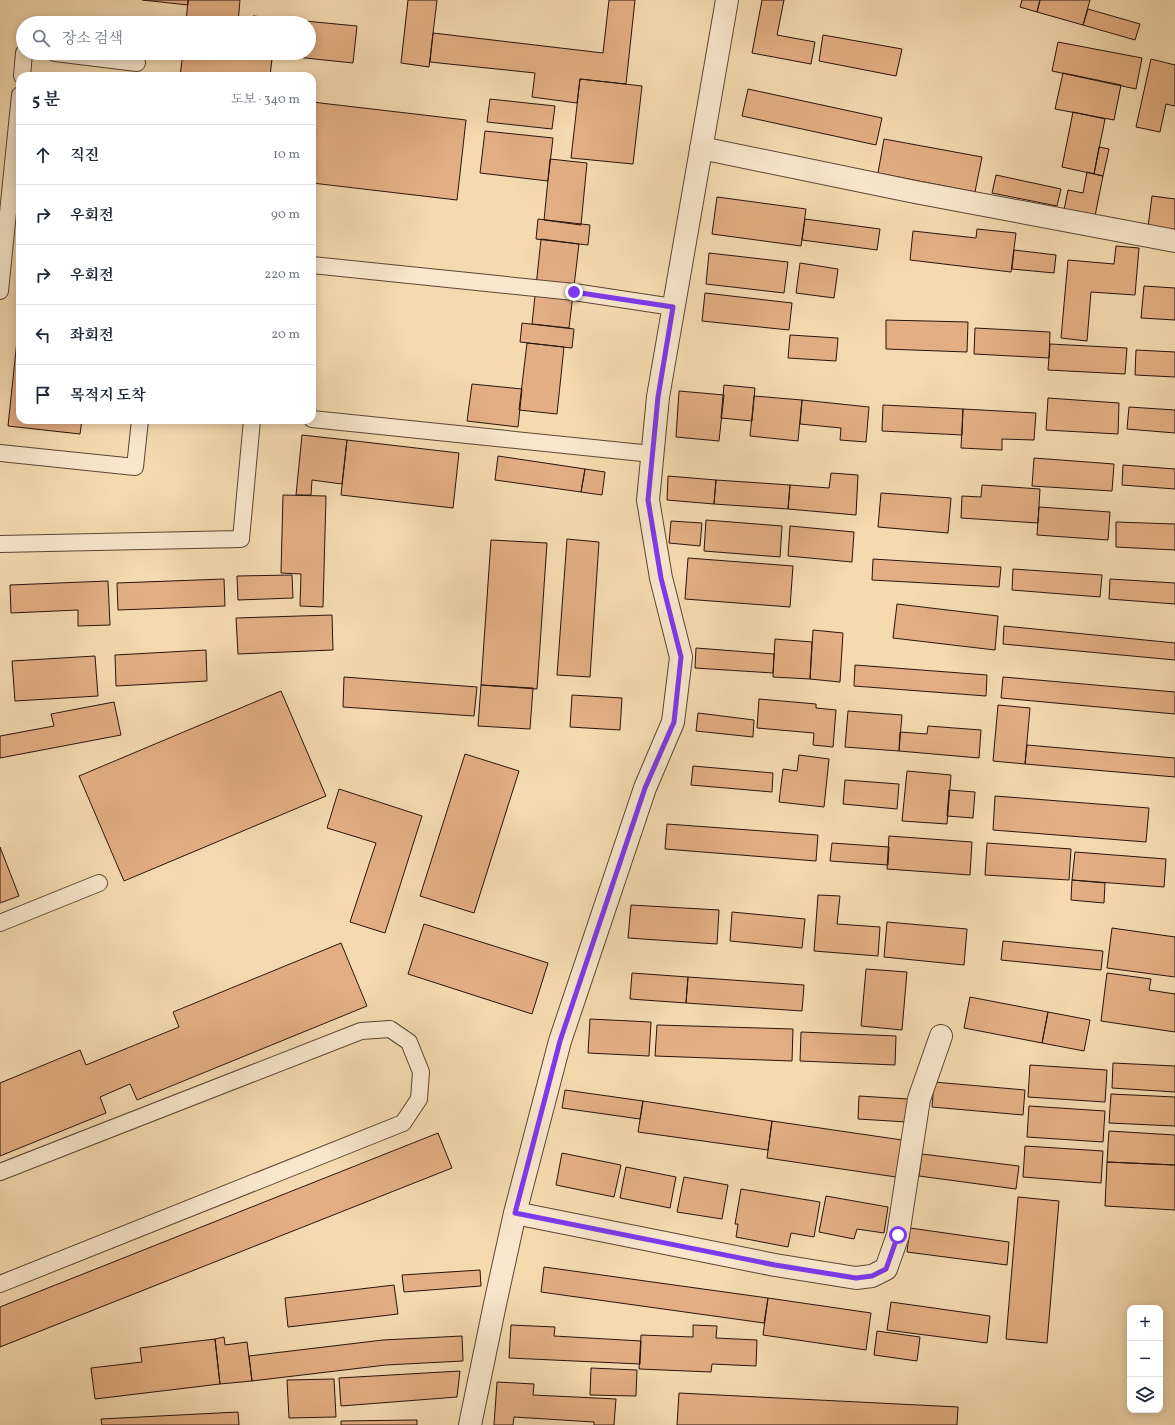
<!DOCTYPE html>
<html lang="ko">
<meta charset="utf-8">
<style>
body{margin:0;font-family:Vollkorn,"Noto Serif KR",serif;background:#f6f6f7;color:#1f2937}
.controls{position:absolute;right:12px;bottom:12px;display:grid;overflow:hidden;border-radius:8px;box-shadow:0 2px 10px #0003}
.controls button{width:36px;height:36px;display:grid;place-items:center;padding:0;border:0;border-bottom:1px solid #e0e1e3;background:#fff;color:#1f2937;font:20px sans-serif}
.stop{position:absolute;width:12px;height:12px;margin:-9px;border:3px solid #7c3aed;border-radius:50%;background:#fff}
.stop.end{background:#7c3aed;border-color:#fff;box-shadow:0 1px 4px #0008}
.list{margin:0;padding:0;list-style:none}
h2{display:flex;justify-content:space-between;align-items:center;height:52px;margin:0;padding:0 16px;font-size:17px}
h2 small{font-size:13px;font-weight:400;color:#747a83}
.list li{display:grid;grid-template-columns:26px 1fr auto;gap:12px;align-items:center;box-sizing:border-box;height:60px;padding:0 16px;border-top:1px solid #e0e1e3}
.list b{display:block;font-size:15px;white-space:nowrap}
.list em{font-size:13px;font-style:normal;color:#747a83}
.icon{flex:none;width:22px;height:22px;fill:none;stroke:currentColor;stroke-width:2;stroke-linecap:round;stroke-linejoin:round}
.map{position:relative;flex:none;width:1175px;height:1425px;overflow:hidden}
.search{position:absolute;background:#fff;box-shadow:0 2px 10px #0003;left:16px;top:16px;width:300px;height:44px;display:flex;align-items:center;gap:10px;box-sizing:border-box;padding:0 14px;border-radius:22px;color:#747a83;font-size:15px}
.panel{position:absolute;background:#fff;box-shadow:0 2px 10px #0003;left:16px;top:72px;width:300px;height:352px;border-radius:12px}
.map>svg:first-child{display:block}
.building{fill:#e3ae83;stroke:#29140a}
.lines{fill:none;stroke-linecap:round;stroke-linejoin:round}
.service-casing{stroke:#5c4634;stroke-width:18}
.minor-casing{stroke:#5c4634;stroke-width:24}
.service{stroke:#f8e7cc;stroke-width:16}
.minor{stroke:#f8e7cc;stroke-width:22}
.route{stroke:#7c3aed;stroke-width:5}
</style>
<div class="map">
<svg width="1175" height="1425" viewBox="0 0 1175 1425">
<rect width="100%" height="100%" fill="#f5dab0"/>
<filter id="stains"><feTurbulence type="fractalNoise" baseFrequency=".005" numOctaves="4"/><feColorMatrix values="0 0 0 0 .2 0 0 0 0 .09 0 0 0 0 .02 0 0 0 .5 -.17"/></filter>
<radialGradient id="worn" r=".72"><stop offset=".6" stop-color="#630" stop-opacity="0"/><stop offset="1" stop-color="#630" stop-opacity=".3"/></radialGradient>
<!-- building -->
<path class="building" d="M142 0H188V5Z
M188 0H240L238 23H186Z
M408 0H437L429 67 401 63Z
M609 0H635L626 84 580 79 577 103 532 97 535 73 430 62 433 33 603 53Z
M762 0H784L777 35 815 42 811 64 752 53Z
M1022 0H1040L1037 12 1020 7Z
M1040 0H1090L1083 25 1037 12Z
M1088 9 1140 24 1135 40 1083 25Z
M253 16 357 26 353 63 258 53H309V23H253Z
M823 35 902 49 896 76 819 61Z
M1058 42 1142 58 1136 89 1052 71Z
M183 53H234V55L272 59 270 76H180Z
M1151 59 1175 65V106L1166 104 1160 132 1136 127Z
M1063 73 1121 85 1114 120 1055 109Z
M580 79 642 86 633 164 571 158Z
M748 89 882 118 876 145 742 116Z
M490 99 555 106 552 129 487 122Z
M312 102 466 120 457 200 312 183Z
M1073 112 1105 119 1094 174 1062 167Z
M485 131 553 138 548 181 480 173Z
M884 139 982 157 975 192 878 173Z
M1099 147 1109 149 1103 176 1094 174Z
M550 159 587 163 581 225 544 220Z
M1087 172 1103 176 1095 216 1064 210 1068 190 1083 193Z
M996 175 1061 189 1057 206 992 193Z
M1152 196 1175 199V231L1148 227Z
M717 197 806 209 801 246 712 234Z
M538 219 590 225 588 245 536 239Z
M805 219 880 229 877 250 802 240Z
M977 229 1016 233 1011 272 910 260 913 231 976 238Z
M541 239 579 244 569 328 532 324Z
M1116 246 1139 248 1135 295 1091 292 1087 341 1061 338 1068 260 1114 264Z
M1014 250 1056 255 1054 273 1012 269Z
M709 253 788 262 784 293 706 284Z
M800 263 838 269 834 298 796 293Z
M1144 286 1175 288V320L1141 318Z
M705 293 792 303 789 330 702 321Z
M20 312V420H82L80 434 8 426Z
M886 320 968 322 967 352 886 349Z
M522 323 574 329 572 348 520 342Z
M975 328 1050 332 1049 358 974 354Z
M790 335 838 338 836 361 788 358Z
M527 343 564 347 557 414 519 410Z
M1050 344 1127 348 1125 374 1048 370Z
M1136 350 1175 352V377L1135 375Z
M472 384 522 389 518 427 467 421Z
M724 385 755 388 752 421 721 418Z
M679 391 724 395 719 441 676 437Z
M754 396 802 400 798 441 750 436Z
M1048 398 1119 403 1118 434 1046 430Z
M802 400 869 407 866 442 840 440 841 428 800 424Z
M883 405 963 409 962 435 882 431Z
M1129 407 1175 410V433L1127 429Z
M963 409 1036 413 1034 440 1002 439V450L961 448Z
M302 435 347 440 342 484 312 480 311 495H296Z
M347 440 459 453 453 508 341 495Z
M498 456 585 469 581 492 495 480Z
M1034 458 1114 464 1112 491 1032 486Z
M1123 465 1175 469V489L1122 485Z
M585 469 605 472 602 495 581 492Z
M831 473 858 475 856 515 788 509 790 485 829 488Z
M668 476 716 480 714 504 667 500Z
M716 480 790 485 788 509 714 504Z
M982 485 1040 489 1038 523 961 518 962 496 981 497Z
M881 493 951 498 948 533 878 527Z
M283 495 326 496 323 607 300 606 301 574 281 573Z
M1039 507 1110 512 1108 540 1037 535Z
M706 520 782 526 780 557 704 551Z
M671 521 702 523 700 546 669 543Z
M1116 522 1175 524V550L1116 547Z
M790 526 854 532 852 562 788 556Z
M567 539 599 542 590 677 557 675Z
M491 540 547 543 537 689 481 685Z
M688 558 793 566 790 607 685 599Z
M873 559 1001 567 999 587 872 580Z
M1013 569 1102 575 1100 597 1012 590Z
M292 575 293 598 238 600 237 576Z
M224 579 225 606 118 610 117 583Z
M1110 579 1175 583V604L1109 599Z
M108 581 110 625 78 626V610L11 613 10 585Z
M897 604 998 616 995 650 893 638Z
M332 615 333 650 238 654 236 618Z
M1004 626 1175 643V660L1003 644Z
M813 630 843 633 840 682 810 679Z
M775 639 812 642 810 679 773 677Z
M696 648 774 654 773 673 695 668Z
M206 650 207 681 116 686 115 655Z
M95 656 98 696 15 701 12 661Z
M855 665 987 675 986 696 854 686Z
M344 677 477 687 474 716 343 707Z
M1003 677 1175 692V714L1001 698Z
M481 685 533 688 530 729 478 726Z
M281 691 326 796 124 881 79 776Z
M572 695 622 698 620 730 570 727Z
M759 699 816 704V708L836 710 833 747 813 745 814 733 757 728Z
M114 702 121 735 0 758V736L54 726 51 714Z
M998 705 1030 708 1025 764 993 761Z
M848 711 902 715 899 751 845 747Z
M698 713 754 720 753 737 696 731Z
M928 726 981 730 979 758 899 751 900 732 927 734Z
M1027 745 1175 758V777L1025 764Z
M465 754 519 771 474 913 420 896Z
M799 755 829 759 824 807 779 802 783 769 797 771Z
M693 766 773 773 772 792 691 785Z
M907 771 951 775 947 824 902 821Z
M845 780 899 784 897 809 843 804Z
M339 789 422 816 385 933 350 922 376 843 327 828Z
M949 790 975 792 973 818 947 816Z
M995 796 1149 808 1146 842 993 830Z
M667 824 818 835 816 861 665 849Z
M889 836 972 842 970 875 887 869Z
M832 843 889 847 888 865 830 861Z
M987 843 1071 849 1069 880 985 875Z
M0 847 19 896 0 903Z
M1075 852 1166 859 1164 887 1072 880Z
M1072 880 1105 883 1104 903 1071 900Z
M818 895 840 896 837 924 880 927 878 956 814 951Z
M631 905 719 910 717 944 628 938Z
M732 912 805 919 802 948 730 941Z
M887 922 967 929 964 965 884 957Z
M424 924 548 963 532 1014 408 974Z
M1112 928 1175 937V977L1107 968Z
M1003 941 1103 951 1101 970 1001 960Z
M341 943 367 1006 137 1100 130 1084 100 1097 106 1113 0 1156V1083L80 1050 86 1065 179 1027 173 1012Z
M866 969 907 972 902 1030 861 1026Z
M632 973 688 977 686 1003 630 999Z
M1107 973 1151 979 1149 990 1175 994V1032L1101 1021Z
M688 977 804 985 802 1011 686 1003Z
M970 997 1048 1012 1042 1043 964 1028Z
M1048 1012 1090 1020 1084 1051 1042 1043Z
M590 1019 651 1022 649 1056 588 1053Z
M657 1025 793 1029 792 1061 655 1056Z
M801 1032 896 1036 895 1065 800 1061Z
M1113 1063 1175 1066V1092L1112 1088Z
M1030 1065 1107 1070 1105 1102 1028 1097Z
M934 1082 1025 1090 1023 1115 932 1107Z
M565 1090 643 1101 640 1119 562 1108Z
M1111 1094 1175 1097V1126L1109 1123Z
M859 1096 908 1099 907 1122 858 1119Z
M643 1101 772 1121 768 1150 638 1132Z
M1029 1106 1105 1111 1103 1142 1027 1137Z
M772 1121 902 1140 896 1177 767 1158Z
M1109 1131 1175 1135V1165L1107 1162Z
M438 1133 452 1168 0 1347V1307Z
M1025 1146 1103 1151 1101 1183 1023 1177Z
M562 1153 621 1165 614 1197 556 1185Z
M922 1154 1019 1166 1016 1189 919 1176Z
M1107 1162 1175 1165V1210L1105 1206Z
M626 1167 676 1177 670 1208 620 1198Z
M684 1177 728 1185 722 1219 677 1212Z
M741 1189 820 1202 814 1237 791 1233 788 1247 736 1237 738 1224H735Z
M826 1196 888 1207 884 1233 857 1229 854 1239 819 1232Z
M1018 1197 1059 1201 1047 1343 1006 1339Z
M910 1228 1009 1242 1007 1265 907 1252Z
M544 1267 768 1298 764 1323 541 1292Z
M480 1270 481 1286 404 1292 402 1275Z
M394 1285 398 1314 288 1327 285 1298Z
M768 1298 871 1313 866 1350 763 1335Z
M891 1302 990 1316 987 1343 887 1330Z
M511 1325 555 1327 554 1336 641 1341 640 1364 509 1358Z
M693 1325 717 1326 716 1338 757 1340 756 1366 712 1364 711 1372 639 1369 641 1335 693 1337Z
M877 1331 920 1337 917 1361 874 1355Z
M462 1336 463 1361 386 1365 252 1381 249 1356 383 1340Z
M224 1337 225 1345 247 1342 252 1381 220 1384 215 1339Z
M215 1339 220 1384 95 1399 91 1368 142 1362 140 1348Z
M591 1368 637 1370 636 1396 590 1395Z
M460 1371 457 1397 341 1406 339 1378Z
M334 1379 336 1417 289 1418 287 1380Z
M497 1382 534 1384 533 1395 616 1399 614 1425H594V1422L514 1417 513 1425H494Z
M679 1393 958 1407 957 1425H677Z
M238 1412 239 1425H102L101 1419Z
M417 1420V1425H341V1421Z"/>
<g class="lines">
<defs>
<path id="service" d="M55 53 137 63
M22 76 24 53
M312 265 574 292 673 307
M0 291 20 95
M312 419 652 454
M0 453 135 467 140 420
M0 544 241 539 252 420
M0 923 99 883
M0 1172 361 1031 390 1029 409 1042 421 1072 419 1099 403 1123 0 1284"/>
<path id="minor" d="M701 148 915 192 1175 241
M515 1213 775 1265 856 1278 872 1276 886 1269 898 1235 919 1099 941 1036
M470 1425 495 1304 515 1213 560 1041 645 788 673 722 681 657 661 578 648 500 658 397 727 0"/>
</defs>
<!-- service casing -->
<use href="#service" class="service-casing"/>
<!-- minor casing -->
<use href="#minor" class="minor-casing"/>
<!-- service -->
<use href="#service" class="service"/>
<!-- minor -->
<use href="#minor" class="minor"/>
</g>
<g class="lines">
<!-- route -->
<path class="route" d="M574 292 673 307 658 397 648 500 661 578 681 657 674 722 645 788 560 1041 515 1213 775 1265 856 1278 872 1276 886 1269 898 1235"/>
</g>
<rect width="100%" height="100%" filter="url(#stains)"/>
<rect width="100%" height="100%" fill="url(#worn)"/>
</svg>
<div class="controls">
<button>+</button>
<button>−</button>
<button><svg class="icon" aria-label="layers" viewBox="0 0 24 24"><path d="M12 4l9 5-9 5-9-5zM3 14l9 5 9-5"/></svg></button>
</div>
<div class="stop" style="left:898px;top:1235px"></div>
<div class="stop end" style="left:574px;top:292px"></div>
<div class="search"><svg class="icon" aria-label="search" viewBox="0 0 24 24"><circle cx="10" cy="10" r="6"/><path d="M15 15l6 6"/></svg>장소 검색</div>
<section class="panel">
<h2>5 분<small>도보 · 340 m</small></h2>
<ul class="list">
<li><svg class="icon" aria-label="ahead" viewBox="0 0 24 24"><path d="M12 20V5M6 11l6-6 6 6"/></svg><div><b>직진</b></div><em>10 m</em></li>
<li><svg class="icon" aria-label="right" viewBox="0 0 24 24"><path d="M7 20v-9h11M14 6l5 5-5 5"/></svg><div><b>우회전</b></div><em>90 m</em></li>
<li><svg class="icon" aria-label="right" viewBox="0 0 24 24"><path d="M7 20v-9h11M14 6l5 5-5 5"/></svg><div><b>우회전</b></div><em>220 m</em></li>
<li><svg class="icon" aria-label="left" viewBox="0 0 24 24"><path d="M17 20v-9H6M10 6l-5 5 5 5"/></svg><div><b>좌회전</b></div><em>20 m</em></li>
<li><svg class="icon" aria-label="arrive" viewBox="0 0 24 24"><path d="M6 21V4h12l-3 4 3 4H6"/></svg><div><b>목적지 도착</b></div></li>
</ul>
</section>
</div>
